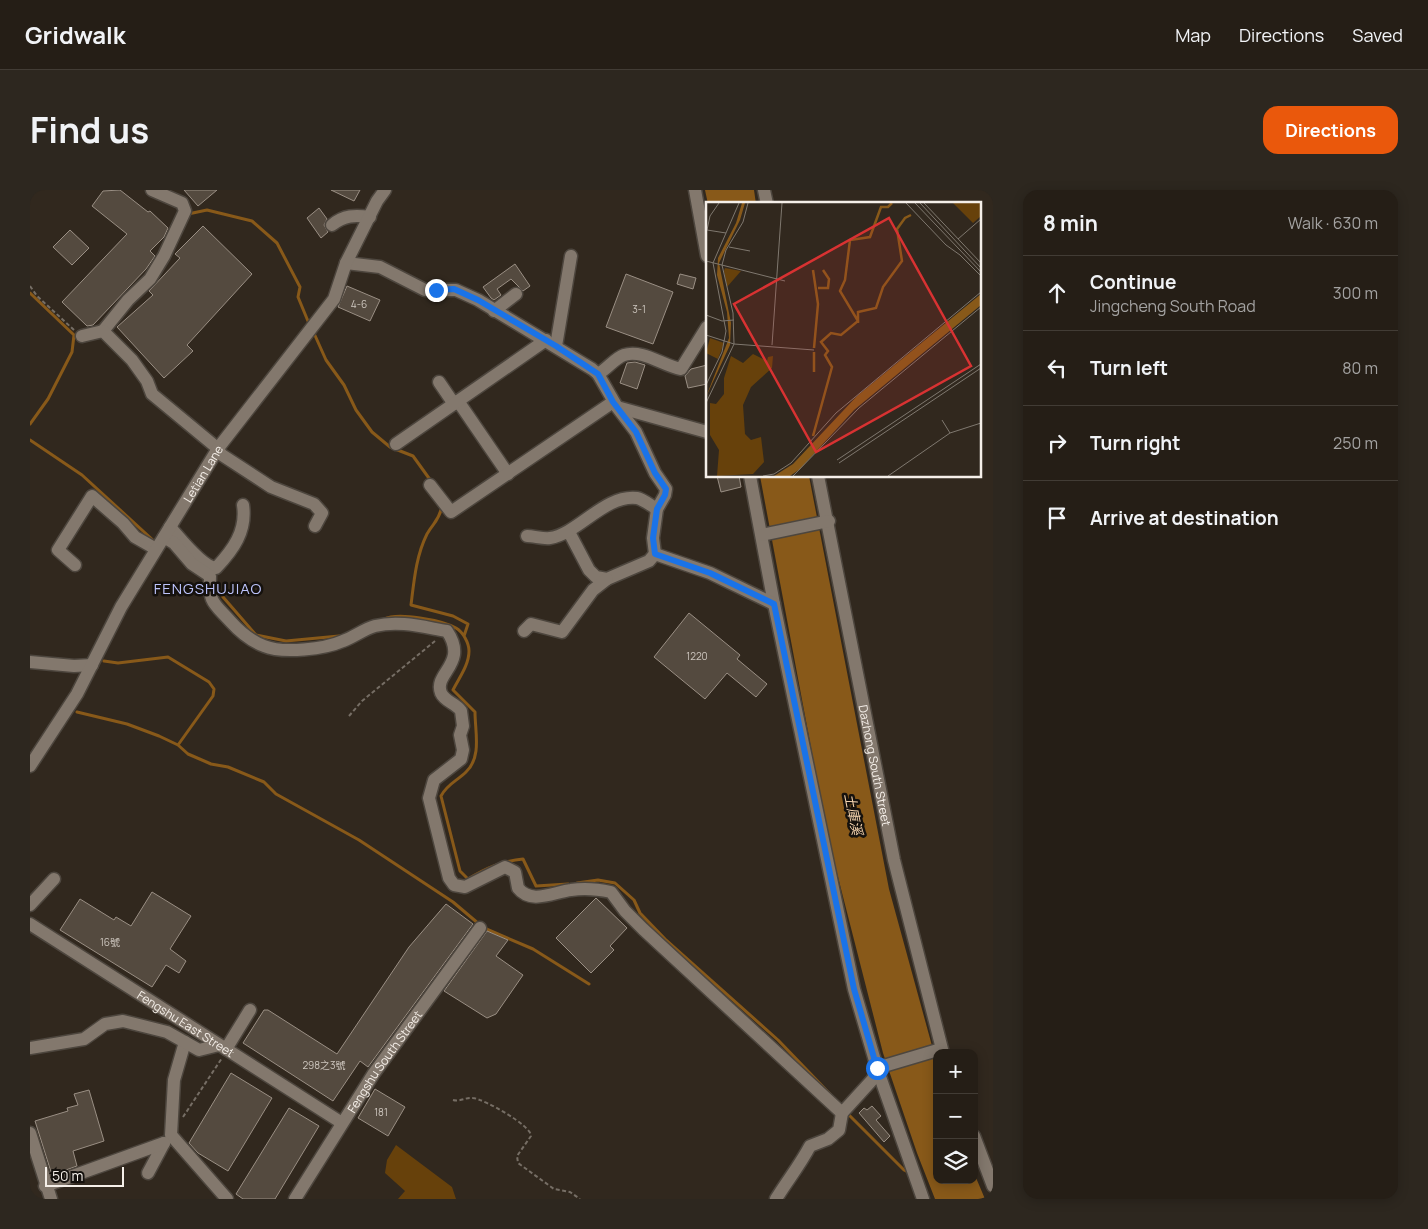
<!DOCTYPE html>
<meta charset="utf-8">
<style>
body{margin:0;font-family:Manrope,"Noto Sans TC",sans-serif;background:#2d271f;color:#f1f3f6}
.controls{position:absolute;right:15px;bottom:15px;display:grid;overflow:hidden;border-radius:10px;box-shadow:0 2px 12px #0003}
.controls button{width:45px;height:45px;display:grid;place-items:center;padding:0;border:0;border-bottom:1px solid #423c35;background:#251e16;color:#f1f3f6;font:25px sans-serif}
.scale{position:absolute;left:15px;bottom:12px;width:79px;box-sizing:border-box;padding-left:5px;border:2px solid #f5efe9;border-top:0;font-size:14px;line-height:18px;white-space:nowrap;color:#f5efe9;-webkit-text-stroke:4px #15110d;paint-order:stroke}
.stop{position:absolute;width:15px;height:15px;margin:-11px;border:4px solid #1a73e8;border-radius:50%;background:#fff}
.stop.end{background:#1a73e8;border-color:#fff;box-shadow:0 1px 5px #0008}
.list{margin:0;padding:0;list-style:none}
h2{display:flex;justify-content:space-between;align-items:center;height:65px;margin:0;padding:0 20px;font-size:21px}
h2 small{font-size:16px;font-weight:400;color:#a3a2a1}
.list li{display:grid;grid-template-columns:32px 1fr auto;gap:15px;align-items:center;box-sizing:border-box;height:75px;padding:0 20px;border-top:1px solid #423c35}
.list b{display:block;font-size:19px;white-space:nowrap}
.list p{margin:0;font-size:16px;white-space:nowrap;color:#a3a2a1}
.list em{font-size:16px;font-style:normal;color:#a3a2a1}
.icon{flex:none;width:28px;height:28px;fill:none;stroke:currentColor;stroke-width:2;stroke-linecap:round;stroke-linejoin:round}
.map{position:relative;flex:none;width:963px;height:1009px;overflow:hidden;border-radius:15px}
header{display:flex;align-items:center;gap:30px;box-sizing:border-box;height:70px;padding:0 25px;background:#251e16;border-bottom:1px solid #423c35}
header strong{font-size:24px}
nav{display:flex;gap:28px;margin-inline-start:auto;font-size:18px}
.intro{display:flex;align-items:center;justify-content:space-between;box-sizing:border-box;height:120px;padding:0 30px}
h1{margin:0;font-size:35px}
.button{padding:12px 22px;border-radius:15px;background:#ea580c;color:#fff;font-size:18px;font-weight:700}
main{display:flex;gap:30px;padding:0 30px}
aside{flex:1;background:#251e16;border-radius:15px;box-shadow:0 2px 12px #0003}
.map>svg:first-child{display:block}
.green{fill:#67410b}
.water{fill:#885919}
.lines{fill:none;stroke-linecap:round;stroke-linejoin:round}
.stream{stroke:#885919;stroke-width:3}
.building{fill:#544a3f;stroke:#9a8f84}
.minor-casing{stroke:#4d463e;stroke-width:15}
.path{stroke:#766e65;stroke-width:2;stroke-dasharray:4 2.5;stroke-linecap:butt}
.minor{stroke:#83786d;stroke-width:12}
.route{stroke:#1a73e8;stroke-width:6}
.labels{text-anchor:middle;dominant-baseline:central;stroke-width:5;stroke-linejoin:round;paint-order:stroke}
.number-label{font-size:10px;fill:#cdc6be}
.street-label{font-size:12px;fill:#f5efe9;stroke:#15110d}
.water-label{font-size:14px;font-style:italic;fill:#f3d2ad;stroke:#15110d}
.quarter-label{font-size:15px;letter-spacing:1px;fill:#bdc4fc;stroke:#15110d}
.inset-river{fill:none;stroke:#885919;stroke-width:2.5}
.inset-road{fill:none;stroke:#7f786f;stroke-width:1}
.view{fill:#d83232;fill-opacity:0.15;stroke:#d83232;stroke-width:2.5}
.inset-edge{fill:none;stroke:#f5efe9;stroke-width:2.5}
</style>
<header>
<strong>Gridwalk</strong>
<nav><a>Map</a><a>Directions</a><a>Saved</a></nav>
</header>
<div class="intro"><h1>Find us</h1><a class="button">Directions</a></div>
<main>
<div class="map">
<svg width="963" height="1009" viewBox="0 0 963 1009">
<rect width="100%" height="100%" fill="#31281e"/>
<!-- green -->
<path class="green" d="M366 955 422 997 426 1009H368L375 1001 355 983 357 970Z"/>
<!-- water -->
<path class="water" d="M675 0H724L726 14H678Z
M730 286H779L859 699 907 874V990H944V983L955 1009H905L887 963 853 863 798 648Z"/>
<g class="lines">
<!-- stream -->
<path class="stream" d="M158 24 177 20 222 31 247 53 270 97 268 107 280 136
M0 103 44 145 42 162 18 209 0 234
M283 141 296 170 314 195 326 220 342 242 360 257 383 266 401 291
M0 250 52 285 125 352
M412 317C408 332 404 332 397 344 386 366 384 391 381 415L423 426 438 434 434 446
M184 390 193 407 226 445 256 451 309 446
M354 429C368 422 412 430 426 438 433 442 439 453 439 461 439 475 429 488 423 500L445 522C445 542 452 567 436 582 427 591 417 594 411 606L430 681 438 689C456 678 472 671 493 669L506 696 538 694
M74 471 88 473 138 467 179 492 184 499 183 506 148 555
M47 522 97 534 129 546 148 555 158 564 181 574 198 577 234 592 246 604 329 650 423 712 449 734
M547 693 568 690 585 693 604 710 610 723 635 749 748 850 800 904
M454 738 503 759 559 794
M816 922 874 980 880 983"/>
</g>
<!-- building -->
<path class="building" d="M90 0 118 22 120 21 138 38 134 47 120 61 125 66 116 79 63 135 57 136 32 112 97 44 62 16 73 1Z
M154 0H187L168 16Z
M301 0H330L324 11Z
M289 18 297 29 294 35 298 42 291 48 277 28Z
M173 36 222 84 157 155 163 161 134 188 87 137 123 105 119 101 150 68 145 64Z
M40 40 59 58 42 75 23 57Z
M485 74 500 96 493 101 481 89 467 99 471 105 464 110 461 108 453 97Z
M596 84 643 102 623 154 576 137Z
M650 84 666 88 663 99 647 94Z
M317 96 350 110 340 131 308 117Z
M605 172 615 175 607 199 590 193 597 173Z
M677 175V194L658 198 655 186 661 179Z
M687 286H709L711 297 691 302Z
M659 423 710 465 707 469 737 494 726 507 697 483 675 509 624 467Z
M122 702 161 726 140 759 156 771 149 783 136 775 122 797 30 740 50 709 84 730 86 727 101 736Z
M566 708 597 738 580 756 584 760 561 783 526 748Z
M416 714 443 734 338 877 330 871 303 911 213 853 234 820H238L307 864 379 757Z
M457 741 478 750 466 766 493 785 466 824 457 828 414 801Z
M201 883 242 908 198 981 168 963 159 953Z
M345 899 375 917 358 946 328 928Z
M59 900 74 951 43 961 47 976 22 985 5 931 38 921 37 918 48 915 44 904Z
M842 916 851 926 846 930 860 946 854 952 829 923 834 918 837 920Z
M259 918 289 936 245 1009H213L206 1004Z"/>
<g class="lines">
<defs>
<g id="minor">
<path d="M665 0 677 66"/>
<path d="M734 0 737 14"/>
<path d="M302 35C314 25 325 25 340 27"/>
<path d="M316 73 350 77 395 100H426L448 110 562 179 568 184 587 217 677 242"/>
<path d="M464 121 486 104"/>
<path d="M73 141 98 110 120 89 134 66 155 21 152 13 122 0"/>
<path d="M52 146 73 141 102 170 117 191 122 204 186 257 192 265 241 297 284 314 292 323 285 336"/>
<path d="M526 156 541 66"/>
<path d="M568 184C577 179 585 168 594 165 613 159 633 176 651 179L677 137"/>
<path d="M409 192 424 214"/>
<path d="M428 211 478 284"/>
<path d="M587 217 606 242 625 283 636 299 635 305 627 319 623 348 625 364"/>
<path d="M366 254 516 150"/>
<path d="M720 286 744 414 824 799 848 881 893 1009"/>
<path id="s1" d="M788 286 864 670 913 863"/>
<path d="M400 295 421 322 583 212"/>
<path d="M140 337C150 348 172 377 186 378 203 360 217 341 213 315"/>
<path d="M539 342 559 380 566 387 577 389 619 371 625 364 680 383 744 414"/>
<path d="M732 345 799 331"/>
<path d="M497 346C504 346 513 349 520 348 548 344 575 304 607 308 613 309 621 316 627 319"/>
<path d="M134 347 144 353 162 374 180 386C179 414 183 412 201 432 210 442 221 451 234 456 253 464 295 459 313 451 324 447 334 439 345 436 369 430 393 437 417 441 439 474 403 483 411 503 415 512 426 513 431 521L433 536 430 545 433 560 431 569 404 590 399 608 419 688 424 695 435 697 475 677 485 682 488 698C501 715 524 702 541 700 554 698 567 699 581 702L595 721 613 739 812 923"/>
<path d="M45 375 28 360 62 306 93 333 105 347 126 359"/>
<path d="M494 441 501 434 532 442 563 400 577 389"/>
<path d="M0 472 44 476 62 475"/>
<path id="s2" d="M0 576 47 504 91 417 189 257 304 109 316 73 347 11 355 0"/>
<path d="M0 715 24 689"/>
<path id="s3" d="M0 734 312 933"/>
<path d="M155 852 144 890 141 945 197 1009"/>
<path d="M0 858 54 849 75 834 93 831 137 842 169 860 189 855"/>
<path d="M196 859 220 820"/>
<path d="M0 943 21 1009"/>
<path d="M944 946 963 996"/>
<path d="M118 983 134 953"/>
<path d="M15 996 134 953"/>
<path id="s4" d="M265 1009 344 883 450 738"/>
<path d="M746 1009C757 991 770 975 780 956L798 949 809 940 812 923 843 889 847 878 911 859"/>
</g>
</defs>
<!-- minor casing -->
<use href="#minor" class="minor-casing"/>
<!-- path -->
<path class="path" d="M0 96 7 106 44 140
M319 526 332 511 405 451
M423 910C430 912 436 907 443 908 454 909 502 936 501 946L487 966 488 973 524 999 540 1002 550 1009
M153 927 192 868"/>
<!-- minor -->
<use href="#minor" class="minor"/>
</g>
<g class="lines">
<!-- route -->
<path class="route" d="M406 100 424 99 448 110 526 156 568 184 583 212 606 242 625 283 636 299 635 305 627 319 623 348 625 364 680 383 744 414 824 799 847 878"/>
</g>
<g class="labels">
<!-- number labels -->
<g class="number-label">
<text x="329" y="114">4-6</text>
<text x="609" y="119">3-1</text>
<text x="667" y="466">1220</text>
<text x="80" y="752">16號</text>
<text x="294" y="875">298之3號</text>
<text x="351" y="922">181</text>
</g>
<!-- street labels -->
<g class="street-label">
<text stroke="none"><textPath href="#s2" startOffset="340">Letian Lane</textPath></text>
<text stroke="none"><textPath href="#s1" startOffset="295">Dazhong South Street</textPath></text>
<text stroke="none"><textPath href="#s3" startOffset="185">Fengshu East Street</textPath></text>
<text stroke="none"><textPath href="#s4" startOffset="164">Fengshu South Street</textPath></text>
</g>
<!-- water labels -->
<g class="water-label">
<text transform="translate(824 624) rotate(79)">土庫溪</text>
</g>
<!-- quarter labels -->
<g class="quarter-label">
<text x="178" y="398">FENGSHUJIAO</text>
</g>
</g>
<!-- overview -->
<g transform="translate(676 12)">
<rect width="275" height="275" fill="#31281e"/>
<path d="M247 1H275V14L267 21ZM19 66 35 69 21 85 18 69ZM4 136 18 141 12 157 0 151ZM47 152 61 159 62 155 67 154 66 166 45 185 37 203 39 232 45 238 55 235 58 260 47 272 11 274 13 248 4 233V201L10 202 18 192V176L25 154 37 161Z" fill="#67410b"/>
<path d="M36 1H39L34 18 13 61 25 121 24 143 0 195 23 136 21 110 11 73 12 56 30 21ZM275 92V103L148 208 94 267 84 274H68L87 262 151 194Z" fill="#885919"/>
<path class="inset-river" d="M107 68 112 102 108 146M112 86H122L123 77 117 68M152 121V110L170 106 177 85 196 59 191 27 199 16 205 13M108 150V170M107 234 126 165 119 153 122 149 115 140 125 131 135 133 152 119 134 89 139 78 144 38 164 35 175 5H182L186 1"/>
<path class="inset-road" d="M200 1 240 43 254 53 275 74M209 1 275 70M214 1 275 66M218 1 275 61M1 28 4 14 13 1M1 28 20 31M252 37 275 17M23 45 44 49M0 59 79 79M0 113 16 119 28 118M0 133 28 142 108 148M66 143 76 1M0 183 16 150 20 129 7 61 33 1M0 201 28 142 27 111 16 63 20 48 37 20 42 1M236 218 244 231M131 258 275 162M133 261 275 166M57 274 68 272 85 261 130 211 275 90M87 274 153 206 275 105M182 274 244 231 275 221"/>
<path class="view" d="M183 16 265 164 110 250 28 102Z"/>
<rect width="275" height="275" class="inset-edge"/>
</g>
</svg>
<div class="controls">
<button>+</button>
<button>−</button>
<button><svg class="icon" aria-label="layers" viewBox="0 0 24 24"><path d="M12 4l9 5-9 5-9-5zM3 14l9 5 9-5"/></svg></button>
</div>
<div class="scale">50 m</div>
<div class="stop" style="left:847px;top:878px"></div>
<div class="stop end" style="left:406px;top:100px"></div>
</div>
<aside>
<h2>8 min<small>Walk · 630 m</small></h2>
<ul class="list">
<li><svg class="icon" aria-label="ahead" viewBox="0 0 24 24"><path d="M12 20V5M6 11l6-6 6 6"/></svg><div><b>Continue</b><p>Jingcheng South Road</p></div><em>300 m</em></li>
<li><svg class="icon" aria-label="left" viewBox="0 0 24 24"><path d="M17 20v-9H6M10 6l-5 5 5 5"/></svg><div><b>Turn left</b></div><em>80 m</em></li>
<li><svg class="icon" aria-label="right" viewBox="0 0 24 24"><path d="M7 20v-9h11M14 6l5 5-5 5"/></svg><div><b>Turn right</b></div><em>250 m</em></li>
<li><svg class="icon" aria-label="arrive" viewBox="0 0 24 24"><path d="M6 21V4h12l-3 4 3 4H6"/></svg><div><b>Arrive at destination</b></div></li>
</ul>
</aside>
</main>
